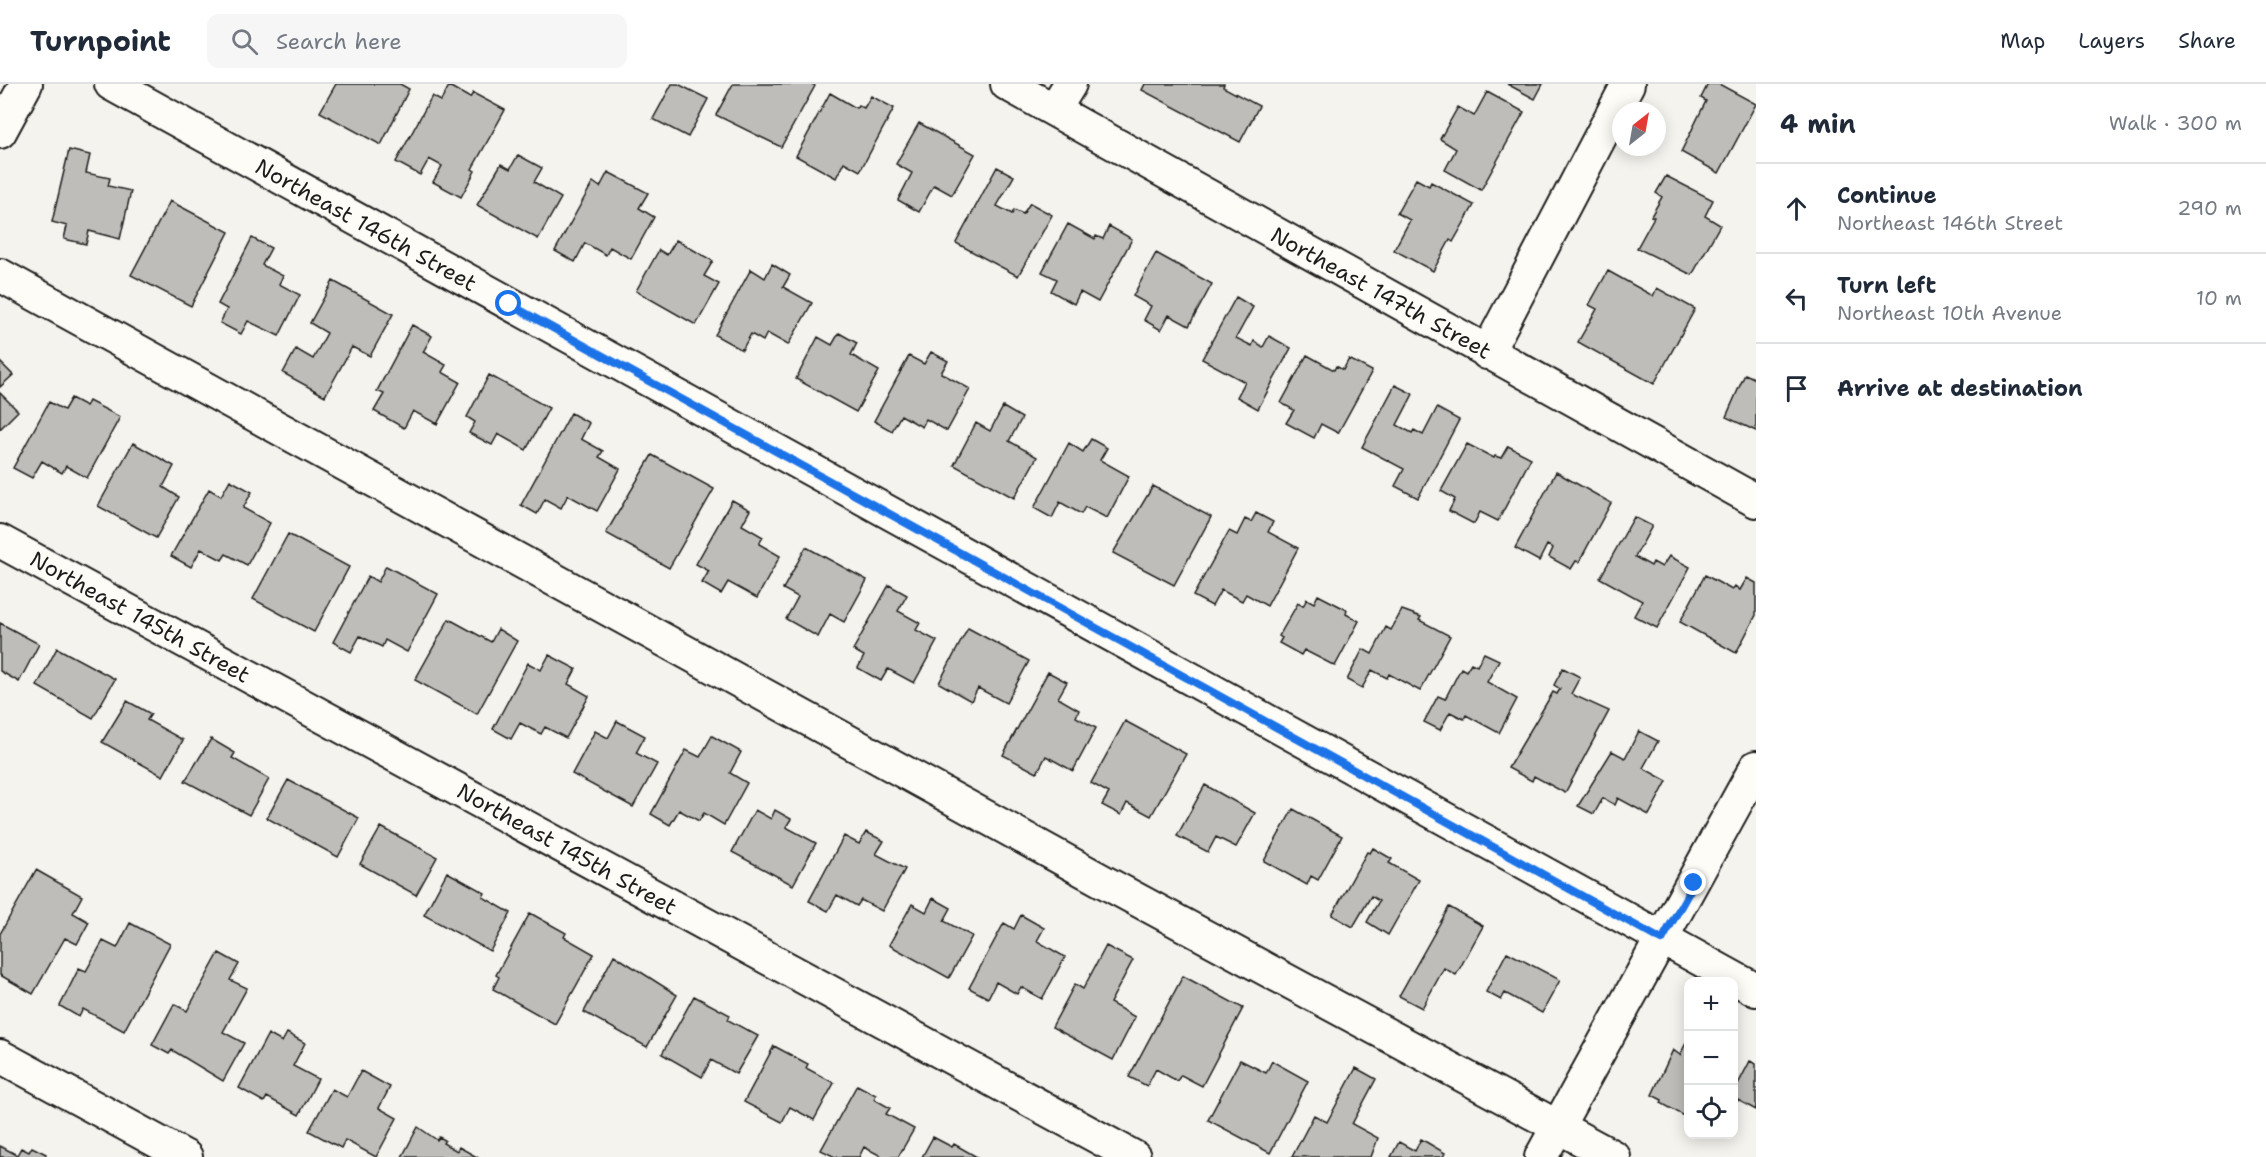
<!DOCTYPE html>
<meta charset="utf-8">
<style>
body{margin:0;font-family:"Shantell Sans",sans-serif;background:#f6f6f7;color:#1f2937}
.controls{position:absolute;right:18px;bottom:18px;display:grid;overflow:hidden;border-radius:12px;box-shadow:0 3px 15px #0003}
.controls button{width:54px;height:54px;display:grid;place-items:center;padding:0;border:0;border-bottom:2px solid #e0e1e3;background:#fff;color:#1f2937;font:30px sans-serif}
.compass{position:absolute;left:1612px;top:18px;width:54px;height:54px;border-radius:50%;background:#fff;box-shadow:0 3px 15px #0003;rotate:31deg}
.stop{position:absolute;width:18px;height:18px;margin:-14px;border:4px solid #1a73e8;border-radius:50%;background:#fff}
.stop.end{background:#1a73e8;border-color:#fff;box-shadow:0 2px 6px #0008}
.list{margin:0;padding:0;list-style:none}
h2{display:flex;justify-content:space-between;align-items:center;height:78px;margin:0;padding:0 24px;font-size:26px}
h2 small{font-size:20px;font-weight:400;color:#747a83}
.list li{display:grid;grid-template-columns:39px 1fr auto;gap:18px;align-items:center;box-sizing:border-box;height:90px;padding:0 24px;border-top:2px solid #e0e1e3}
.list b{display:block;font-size:22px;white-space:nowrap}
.list p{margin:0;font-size:20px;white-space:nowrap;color:#747a83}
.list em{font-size:20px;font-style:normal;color:#747a83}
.icon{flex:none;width:33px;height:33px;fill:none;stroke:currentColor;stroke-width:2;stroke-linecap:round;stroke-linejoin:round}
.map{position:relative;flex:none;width:1756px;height:1073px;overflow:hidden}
header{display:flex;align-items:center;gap:36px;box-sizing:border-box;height:84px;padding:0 30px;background:#fff;border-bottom:2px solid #e0e1e3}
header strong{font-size:28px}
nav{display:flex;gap:33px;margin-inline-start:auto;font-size:21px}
.search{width:420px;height:54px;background:#f6f6f7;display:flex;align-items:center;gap:15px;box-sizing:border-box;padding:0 21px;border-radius:12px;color:#747a83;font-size:22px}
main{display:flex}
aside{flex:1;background:#fff}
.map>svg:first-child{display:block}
.building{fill:#bebdba;stroke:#1c1c1c;stroke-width:1.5}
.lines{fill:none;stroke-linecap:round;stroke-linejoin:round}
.minor-casing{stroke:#1c1c1c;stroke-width:36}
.minor{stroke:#fdfcf7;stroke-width:32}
.route{stroke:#1a73e8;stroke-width:8}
.labels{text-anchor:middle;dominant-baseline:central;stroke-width:6;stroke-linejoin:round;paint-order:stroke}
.street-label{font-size:22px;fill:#1c1c1c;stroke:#fdfcf7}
</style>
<header>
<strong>Turnpoint</strong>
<div class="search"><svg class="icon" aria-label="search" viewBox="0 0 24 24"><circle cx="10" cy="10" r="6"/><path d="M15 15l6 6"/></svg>Search here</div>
<nav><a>Map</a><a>Layers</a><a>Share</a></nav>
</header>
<main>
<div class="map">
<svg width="1756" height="1073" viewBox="0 0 1756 1073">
<rect width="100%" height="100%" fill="#f4f3ee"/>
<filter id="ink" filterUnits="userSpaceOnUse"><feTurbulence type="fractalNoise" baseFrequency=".0167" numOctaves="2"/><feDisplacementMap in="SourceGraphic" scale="12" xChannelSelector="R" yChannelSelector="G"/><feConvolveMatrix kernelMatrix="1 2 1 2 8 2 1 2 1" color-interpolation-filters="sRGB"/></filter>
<g filter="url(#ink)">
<!-- building -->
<path class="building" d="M336 0H400L409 5 381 61 320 28Z
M672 0H678L708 15 688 53 653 35Z
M733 0H812L815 2 781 63 716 31Z
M1145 0H1224L1223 3 1259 22 1240 58 1142 6Z
M1507 0H1543L1535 15Z
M1708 0H1719L1756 20 1719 89 1681 68 1706 17 1701 14Z
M449 2 470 14 473 9 505 26 472 85 475 87 461 113 433 98 442 82 429 75 420 91 396 78 432 12 441 17Z
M1487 8 1524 28 1481 106 1445 86 1456 65 1440 55 1458 23 1474 32Z
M830 9 856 24 858 21 864 24 871 12 894 24 860 87 844 78 836 94 796 72Z
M919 39 975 70 952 111 934 101 919 128 898 116 912 89 896 80Z
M69 66 90 71 86 89 110 94 108 102 131 107 120 155 89 147 86 160 64 155 67 142 52 138Z
M518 71 542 84 534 98 561 114 538 155 477 121 501 80 510 85Z
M997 83 1014 92 997 122 1012 130 1014 126 1023 130 1030 119 1052 131 1018 192 956 159Z
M608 88 648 109 639 124 654 133 631 175 610 163 606 171 585 159 575 178 555 167 593 98 600 103Z
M1666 92 1713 116 1705 132 1720 141 1692 191 1637 164 1654 133 1651 132 1662 113 1656 109Z
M1416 95 1429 102 1431 98 1474 121 1453 158 1450 156 1433 187 1394 166 1410 136 1397 129Z
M170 117 229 148 191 222 131 191Z
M1068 140 1095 155 1096 152 1103 155 1109 142 1132 155 1098 218 1080 208 1074 220 1051 207 1057 195 1042 188Z
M252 154 271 164 262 181 283 192 279 200 300 211 279 252 248 237 241 250 220 239 227 225 218 220Z
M676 156 713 177 704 192 719 200 696 241 636 207 659 166 667 171Z
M1156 169 1212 200 1189 242 1169 231 1161 246 1144 236 1151 222 1133 212Z
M772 180 790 191 783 203 812 219 788 261 767 249 763 257 751 250 742 266 715 251 751 185 765 194Z
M1608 187 1653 212 1657 204 1695 225 1654 300 1578 258 1597 225 1589 221Z
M333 197 393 230 370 272 352 263 325 312 283 289 296 265 313 275 327 249 310 239Z
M1236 213 1253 223 1236 254 1252 262 1254 257 1263 263 1269 252 1291 264 1258 325 1237 313 1245 298 1202 275Z
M412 241 432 252 423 268 446 281 442 288 460 298 437 340 413 327 404 344 374 327 384 310 377 307Z
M839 249 857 259 851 271 879 287 856 328 796 295 818 253 832 261Z
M931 268 948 277 941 289 970 305 947 347 926 335 922 343 901 331 892 347 874 337 909 272 924 280Z
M1307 271 1334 286 1336 282 1343 286 1349 275 1372 287 1338 349 1321 340 1314 354 1286 339 1294 326 1281 319Z
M0 278 13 291 0 303Z
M1745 290 1756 295V347L1726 333Z
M489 291 549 324 526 366 498 350 492 361 469 349 475 338 467 333Z
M1395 301 1413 310 1397 341 1412 349 1414 346 1423 351 1437 324 1459 336 1418 414 1395 402 1404 385 1362 363Z
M0 309 18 327 0 345Z
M71 314 86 322 89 317 120 333 87 394 66 382 62 389 42 377 32 394 13 384 49 318 64 326Z
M1003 323 1022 334 1009 357 1037 373 1014 414 954 381 976 339 990 347Z
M571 329 589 339 581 355 603 367 599 373 620 385 597 427 568 411 561 424 545 415 537 430 521 421Z
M1091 355 1107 364 1100 376 1129 392 1107 434 1085 423 1081 430 1060 418 1052 434 1034 424 1069 359 1083 368Z
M133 359 174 382 163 403 179 413 156 454 98 422Z
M1467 360 1494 374 1495 372 1501 374 1508 362 1531 374 1498 437 1480 428 1474 440 1449 427 1455 415 1441 407Z
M652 371 714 405 669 484 606 449Z
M1556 388 1611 419 1579 478 1576 477 1571 485 1549 473 1553 464 1547 461 1539 477 1515 464Z
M230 396 252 408 243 424 270 439 247 481 226 470 222 476 201 465 191 483 171 472 209 405 221 412Z
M1153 402 1211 433 1174 501 1113 469Z
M732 416 750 426 742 441 763 453 759 460 780 472 757 514 728 498 721 510 702 499 709 487 696 480Z
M1256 429 1273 438 1268 448 1298 464 1267 522 1246 510 1242 517 1221 506 1212 522 1193 512 1229 447 1237 451 1245 435 1251 438Z
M1634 433 1652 442 1635 473 1651 482 1653 478 1662 483 1669 472 1690 483 1657 544 1634 532 1642 517 1600 494Z
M288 450 349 483 314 548 253 515Z
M806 463 867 496 844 538 830 530 818 553 786 535 798 513 783 505Z
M386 482 438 510 407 568 385 556 382 563 360 552 351 568 333 558 368 492 378 498Z
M1705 491 1732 506 1735 502 1740 506 1747 494 1756 499V531L1736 569 1680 538Z
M889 501 907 511 898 527 920 539 916 546 937 557 914 599 888 585 881 597 858 584 864 572 853 566Z
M1318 511 1347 526 1346 530 1359 537 1335 582 1304 566 1301 571 1279 559 1282 554 1279 552 1298 519 1303 522 1307 515 1314 519Z
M1402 526 1421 533 1419 536 1450 552 1420 607 1389 590 1387 594 1372 586 1362 604 1347 596 1363 565 1372 570 1386 543 1391 546Z
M449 535 491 558 498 545 517 557 477 630 415 596Z
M0 539 39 560 19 598 0 587Z
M968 544 1029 577 1006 619 978 604 971 617 939 599Z
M57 564 115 595 93 634 37 602Z
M1484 569 1499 576 1487 598 1517 615 1499 649 1466 631 1464 635 1450 628 1440 646 1424 638 1438 612 1445 615 1461 584 1466 587 1471 579 1477 582Z
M549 571 576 585 568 600 589 612 566 654 545 643 541 650 520 639 511 655 493 645 528 579 541 586Z
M1563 584 1580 593 1571 610 1609 627 1565 709 1534 692 1532 697 1508 684 1553 608 1557 610 1560 605 1554 601Z
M1048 588 1067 598 1058 614 1079 626 1076 633 1096 644 1073 687 1046 672 1037 689 1003 671Z
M127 617 151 630 147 636 183 656 163 692 102 658Z
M617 637 645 652 636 669 657 680 633 723 572 690 595 647 608 654Z
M1125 637 1186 670 1151 732 1127 719 1121 731 1102 721 1109 709 1091 699Z
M1639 647 1658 657 1643 684 1667 697 1649 731 1618 714 1615 721 1603 714 1594 730 1578 722 1612 667 1625 674Z
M712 652 741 668 730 689 747 699 724 741 704 729 699 737 679 726 670 741 651 730 686 666 700 673Z
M211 655 235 669 232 674 269 695 249 731 185 697Z
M288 696 359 734 338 773 267 734Z
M1205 701 1255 729 1236 763 1216 753 1208 768 1177 752Z
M1293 725 1342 752 1318 796 1311 792 1307 801 1264 777Z
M755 726 771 735 775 726 791 735 786 743 816 759 793 801 732 768Z
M381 743 437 773 416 811 360 780Z
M866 748 884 757 876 770 905 785 882 827 861 816 857 822 837 811 828 827 809 817 844 752 859 760Z
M1373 764 1392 775 1389 779 1419 796 1388 851 1367 838 1379 817 1371 812 1353 843 1332 831 1367 768 1370 769Z
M36 786 82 812 73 829 89 838 77 860 65 854 33 910 0 891V850Z
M447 788 485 809 483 813 511 829 490 867 424 831Z
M933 814 951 824 944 837 972 852 949 894 889 861 912 820 926 828Z
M1449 823 1483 842 1456 891 1444 884 1422 924 1399 912Z
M530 829 566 849 564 853 594 870 555 940 493 905 499 893 496 891Z
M1021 831 1044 844 1037 857 1065 873 1042 915 1021 903 1017 910 996 898 988 914 969 904 1004 839 1014 845Z
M130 839 170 860 124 947 83 925 79 933 60 922 79 884 86 887 103 857 117 864Z
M1106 862 1133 876 1110 919 1135 933 1113 976 1052 943 1075 900 1083 905Z
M1507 868 1560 896 1542 929 1505 909 1501 916 1486 908Z
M219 869 239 880 230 896 247 904 223 948 244 959 223 997 172 966 169 970 152 961 174 920 187 927Z
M614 871 677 911 647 963 584 928Z
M1183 892 1243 924 1202 1002 1181 991 1177 997 1156 985 1147 1002 1129 993Z
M694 912 730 931 728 936 758 952 736 990 711 976 702 993 662 970Z
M287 949 305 959 293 982 318 995 299 1031 267 1013 264 1018 239 1004 268 950 282 958Z
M1686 959H1688V1034L1661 1019 1662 1016 1652 1011 1673 966 1680 971Z
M774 962 808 980 806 984 834 999 814 1036 790 1023 782 1038 744 1018Z
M1240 976 1266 989 1272 977 1308 997 1270 1069 1208 1036Z
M1750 977 1756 980V1026L1734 1014V1008Z
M1356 984 1376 995 1352 1040 1378 1054 1371 1073H1292L1314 1031 1327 1038Z
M361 987 390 1003 379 1024 397 1034 376 1073 345 1056 341 1064 309 1047 332 1005 347 1013Z
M857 1001 876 1011 874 1015 890 1024 886 1030 914 1045 898 1073H883L864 1063 859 1073H835L821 1066Z
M418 1043 437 1056 439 1053 445 1056 443 1059 457 1067 459 1063 477 1073H402Z
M933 1053 952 1063 954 1060 977 1073H922Z
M1421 1055 1445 1069 1443 1073H1391L1399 1058 1415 1067Z
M0 1062 17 1071 21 1064 29 1068 32 1063 46 1070 45 1073H0Z"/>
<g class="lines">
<defs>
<path id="minor" d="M111 0 1756 906
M1007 0 1756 417
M1054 26 1070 0
M0 48 26 0
M0 191 1108 800 1614 1073
M1487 269 1628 0
M0 457 1134 1073
M0 972 186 1073
M1541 1073 1756 683"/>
</defs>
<!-- minor casing -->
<use href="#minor" class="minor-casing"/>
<!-- minor -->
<use href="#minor" class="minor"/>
</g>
</g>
<g class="lines" filter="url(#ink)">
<!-- route -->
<path class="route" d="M509 220 1662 856 1694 799"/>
</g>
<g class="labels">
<!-- street labels -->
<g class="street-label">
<text transform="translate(366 141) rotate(29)">Northeast 146th Street</text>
<text transform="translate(1381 209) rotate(29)">Northeast 147th Street</text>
<text transform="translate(140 533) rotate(29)">Northeast 145th Street</text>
<text transform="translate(567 765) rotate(29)">Northeast 145th Street</text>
</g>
</g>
</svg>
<div class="controls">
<button>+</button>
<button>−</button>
<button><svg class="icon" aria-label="locate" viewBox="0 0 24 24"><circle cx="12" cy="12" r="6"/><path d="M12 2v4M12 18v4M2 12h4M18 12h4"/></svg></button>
</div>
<svg class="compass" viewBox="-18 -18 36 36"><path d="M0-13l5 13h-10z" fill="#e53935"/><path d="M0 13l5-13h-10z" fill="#747a83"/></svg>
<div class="stop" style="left:509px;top:220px"></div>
<div class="stop end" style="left:1694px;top:799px"></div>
</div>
<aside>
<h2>4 min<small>Walk · 300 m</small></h2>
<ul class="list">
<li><svg class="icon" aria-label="ahead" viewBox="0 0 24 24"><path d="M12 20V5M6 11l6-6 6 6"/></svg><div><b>Continue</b><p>Northeast 146th Street</p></div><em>290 m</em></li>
<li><svg class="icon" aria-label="left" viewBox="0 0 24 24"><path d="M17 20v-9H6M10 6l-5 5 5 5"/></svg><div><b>Turn left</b><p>Northeast 10th Avenue</p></div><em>10 m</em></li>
<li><svg class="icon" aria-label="arrive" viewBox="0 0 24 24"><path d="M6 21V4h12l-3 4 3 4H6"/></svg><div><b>Arrive at destination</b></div></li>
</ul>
</aside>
</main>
